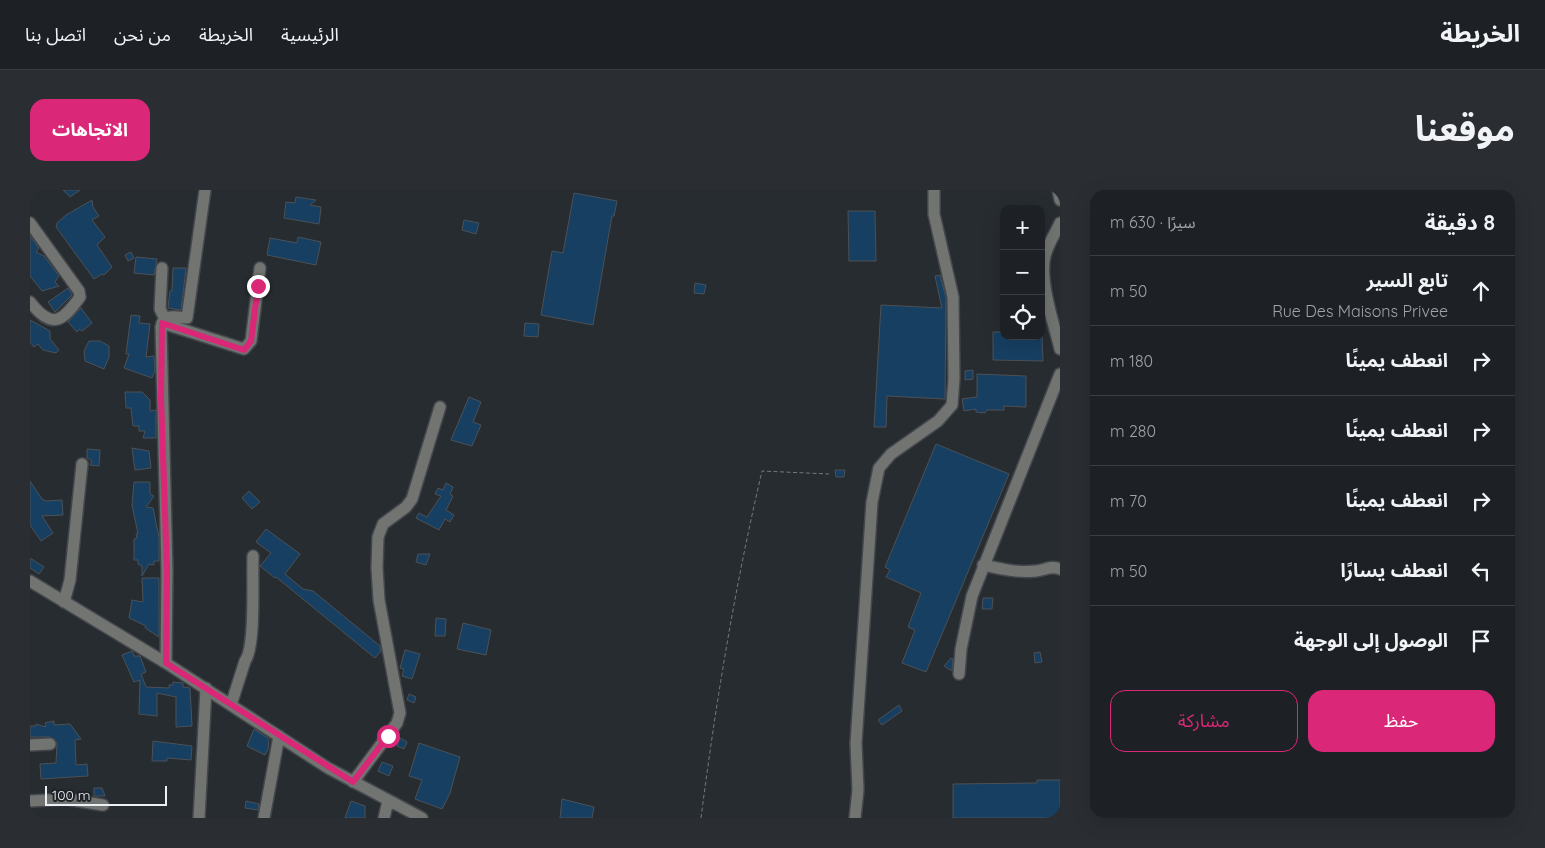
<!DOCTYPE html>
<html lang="ar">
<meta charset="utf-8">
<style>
body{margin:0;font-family:Quicksand,"Noto Sans Arabic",sans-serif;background:#2a2e32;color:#f1f3f6;direction:rtl}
.controls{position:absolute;right:15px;top:15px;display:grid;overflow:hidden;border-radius:10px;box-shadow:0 5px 20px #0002}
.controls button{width:45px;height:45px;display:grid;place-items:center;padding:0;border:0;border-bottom:1px solid #3b3e42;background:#1d2125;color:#f1f3f6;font:25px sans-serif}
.scale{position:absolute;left:15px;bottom:12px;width:122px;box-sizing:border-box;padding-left:5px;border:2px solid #eceff3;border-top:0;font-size:14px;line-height:18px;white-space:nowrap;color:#eceff3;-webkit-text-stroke:4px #1e2327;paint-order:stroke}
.stop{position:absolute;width:15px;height:15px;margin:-11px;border:4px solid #db2777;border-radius:50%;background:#fff}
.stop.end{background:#db2777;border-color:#fff;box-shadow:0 1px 5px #0008}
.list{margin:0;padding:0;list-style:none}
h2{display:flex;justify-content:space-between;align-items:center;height:65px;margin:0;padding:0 20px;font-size:21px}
h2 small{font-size:16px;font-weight:400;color:#a0a3a7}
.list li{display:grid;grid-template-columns:32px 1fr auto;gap:15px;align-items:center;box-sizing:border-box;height:70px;padding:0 20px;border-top:1px solid #3b3e42}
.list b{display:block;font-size:19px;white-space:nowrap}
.list p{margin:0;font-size:16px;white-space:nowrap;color:#a0a3a7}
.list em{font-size:16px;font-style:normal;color:#a0a3a7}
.actions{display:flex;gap:10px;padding:15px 20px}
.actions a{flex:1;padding:11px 0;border:1px solid #db2777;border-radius:15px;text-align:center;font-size:18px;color:#db2777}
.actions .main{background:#db2777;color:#fff}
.icon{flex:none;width:28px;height:28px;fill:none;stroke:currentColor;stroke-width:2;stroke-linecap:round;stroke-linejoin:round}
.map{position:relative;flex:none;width:1030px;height:628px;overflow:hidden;direction:ltr;border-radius:15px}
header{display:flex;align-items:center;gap:30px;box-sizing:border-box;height:70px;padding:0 25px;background:#1d2125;border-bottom:1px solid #3b3e42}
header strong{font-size:24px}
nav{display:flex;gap:28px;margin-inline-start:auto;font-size:18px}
.intro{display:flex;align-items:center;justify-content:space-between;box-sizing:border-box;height:120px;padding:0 30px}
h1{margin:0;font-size:35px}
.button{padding:12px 22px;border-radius:15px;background:#db2777;color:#fff;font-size:18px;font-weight:700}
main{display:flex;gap:30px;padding:0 30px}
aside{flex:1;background:#1d2125;border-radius:15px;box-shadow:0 5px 20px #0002}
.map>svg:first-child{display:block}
.building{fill:#163f62;stroke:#4c5157}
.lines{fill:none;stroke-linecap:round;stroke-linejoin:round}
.minor-casing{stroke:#43474c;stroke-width:14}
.path{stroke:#75797d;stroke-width:1;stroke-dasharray:4 2.5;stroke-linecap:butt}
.minor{stroke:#727471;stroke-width:11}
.route{stroke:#db2777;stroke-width:6}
</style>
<header>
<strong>الخريطة</strong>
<nav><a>الرئيسية</a><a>الخريطة</a><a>من نحن</a><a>اتصل بنا</a></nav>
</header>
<div class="intro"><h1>موقعنا</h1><a class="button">الاتجاهات</a></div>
<main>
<aside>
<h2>8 دقيقة<small>سيرًا · 630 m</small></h2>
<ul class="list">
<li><svg class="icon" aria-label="ahead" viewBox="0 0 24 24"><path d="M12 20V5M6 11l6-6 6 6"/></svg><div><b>تابع السير</b><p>Rue Des Maisons Privee</p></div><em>50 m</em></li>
<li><svg class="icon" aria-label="right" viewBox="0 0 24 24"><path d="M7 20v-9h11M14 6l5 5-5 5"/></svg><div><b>انعطف يمينًا</b></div><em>180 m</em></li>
<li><svg class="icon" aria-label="right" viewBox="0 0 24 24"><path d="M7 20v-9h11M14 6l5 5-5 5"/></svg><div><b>انعطف يمينًا</b></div><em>280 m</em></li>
<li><svg class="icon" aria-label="right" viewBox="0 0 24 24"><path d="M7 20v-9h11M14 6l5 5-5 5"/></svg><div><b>انعطف يمينًا</b></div><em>70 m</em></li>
<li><svg class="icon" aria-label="left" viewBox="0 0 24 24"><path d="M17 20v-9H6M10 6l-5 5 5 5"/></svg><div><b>انعطف يسارًا</b></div><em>50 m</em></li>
<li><svg class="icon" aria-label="arrive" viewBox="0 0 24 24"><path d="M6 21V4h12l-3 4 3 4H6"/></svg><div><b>الوصول إلى الوجهة</b></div></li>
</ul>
<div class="actions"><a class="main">حفظ</a><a>مشاركة</a></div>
</aside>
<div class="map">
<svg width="1030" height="628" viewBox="0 0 1030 628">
<rect width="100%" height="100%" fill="#272c31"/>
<!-- building -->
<path class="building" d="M33 0H50L40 7Z
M544 3 587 11 584 26H582L563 135 511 125 522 61 533 63Z
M266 7 286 10 280 15 291 17 289 34 254 28 256 12 265 13Z
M62 10 63 17 69 26 62 30 75 47 67 55 82 77 74 85 72 84 64 89 26 37 27 33 36 25Z
M818 21H845L846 71H819Z
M434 30 449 33 446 44 432 40Z
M0 46 9 58 6 62 14 66 29 86 25 92 29 96 12 101 0 86Z
M268 47 291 52 286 75 237 65 240 48 267 53Z
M101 62 104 68 98 71 95 65Z
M106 67 127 69 124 85 104 83Z
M143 78H156L151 120 138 118 140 101H142Z
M910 85 916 108 915 209 857 206 856 237H844L851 115 912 118 905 86Z
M665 93 676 95 674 104 664 103Z
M38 98 42 105 25 122 18 112Z
M51 118 62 133 52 141 49 139 47 142 38 132Z
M101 125 110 126 109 133 120 134 116 167 124 166 125 180 122 188 94 178 99 164H96Z
M0 130 20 141V149L29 160 26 163 13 160 8 154 4 157 0 152Z
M495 133 509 134 508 147 494 146Z
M963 142H974V146H1012L1013 171 963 170Z
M59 151H70L79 156V167L74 179 55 171 54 161Z
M943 180V189L935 190V181Z
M947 184 996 186V217L974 216V220H957L955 223 946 222V219L934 221 932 209 947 207Z
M95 202H112L120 210V221L126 220V248H113L115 241H109V236H103L101 218H96Z
M439 207 451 212 443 232 451 235 442 256 421 250Z
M906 254 979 284 896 482 872 473 885 440 878 437 891 403 856 387 860 380 855 377Z
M102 258 119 261 121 278 105 280Z
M57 259 70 260 69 276 60 275 62 271 57 268Z
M805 280H815L814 287H806Z
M0 291 12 309 16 311 32 310 33 325 12 326 23 343 11 351 0 335Z
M104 292H120V304L124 306 116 317 123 318 129 347V371H124V375L119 374 112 386V376L108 374V370H104V349L107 348 106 344H108L102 315Z
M416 293 423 297 420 304 423 306 416 320 424 325 420 332 415 329 409 340 386 328 389 323 397 327 411 306 405 304 408 298 413 300Z
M219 301 230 312 222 319 212 308Z
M236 339 270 364 255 384 273 399 283 401 350 456 351 461 345 468 246 387 245 388 230 376 241 363 226 352Z
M388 364H400L396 375 386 372Z
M0 368 14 377 9 384 0 378Z
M112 388H129V447L115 438 116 436 99 428 102 410 113 412Z
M953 408H963L962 419H952Z
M406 428 416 429 415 446H405Z
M433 433 461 440 456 465 427 459Z
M375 460 390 464 382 489 372 486 374 479 370 478Z
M102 461 104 466H110L116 482 111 484 116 497 139 498V495H143V492L153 493V497L160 498 162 536 146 537V507L127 503V526L109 524 110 490 104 492 92 465Z
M1010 462 1012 472 1005 473 1004 463Z
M921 468 923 469 922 481 914 476Z
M379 504 386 507 384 513 377 510Z
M869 515 872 521 852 535 848 530Z
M24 531V535L40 534 51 549 45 550 46 575 57 574 58 586 11 589 10 574 26 573 27 553 20 547H0V536H6V534L16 537 15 533Z
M224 539 239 549 238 559 235 565 217 556Z
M370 548 377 552 374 559 367 556Z
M123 551 162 556 161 570 137 568V571H122Z
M389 553 430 567 420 603 412 619 385 609 392 590 379 586Z
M352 572 363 576 359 586 348 581Z
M1007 590H1030V628H923V594L1007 593Z
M64 598H72L75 606H64Z
M532 609 564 617 562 628H530Z
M216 611 229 614 228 620 215 618Z
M321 611 335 616V628H315Z"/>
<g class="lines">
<defs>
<path id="minor" d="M1028 0 1030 10
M0 33 49 101 50 107C32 132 22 140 0 112
M1030 33C1025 44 1018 54 1015 66 1009 91 1024 134 1030 159
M132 78 130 119 135 129
M132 133 214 159 221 151 230 78
M953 375C971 379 988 383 1006 381 1015 380 1021 375 1030 379
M0 391 136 473 298 578 392 628
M34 412 40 390 52 274
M136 473 137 381 131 137C134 123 146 127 157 128L175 0
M929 484 931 459 942 406 1030 184
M201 515 215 471C226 457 222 387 223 366
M0 555 20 554
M323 592 367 533 370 523 349 410 347 378 348 347 353 334 376 317 382 309 410 217
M0 611 36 609 73 615
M169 628 176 498
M234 628 249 546
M354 628 358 611
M825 628 828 600 826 553 842 312 849 278 861 264 908 231 922 215 924 189 923 107 904 24V0"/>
</defs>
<!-- minor casing -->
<use href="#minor" class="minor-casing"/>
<!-- path -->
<path class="path" d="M671 628C686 511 705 396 732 281L799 284"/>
<!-- minor -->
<use href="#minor" class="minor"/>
</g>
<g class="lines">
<!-- route -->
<path class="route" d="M228 96 221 151 214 160 132 133 131 208 137 381 136 473 323 592 358 546"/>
</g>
</svg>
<div class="controls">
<button>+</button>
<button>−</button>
<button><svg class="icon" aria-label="locate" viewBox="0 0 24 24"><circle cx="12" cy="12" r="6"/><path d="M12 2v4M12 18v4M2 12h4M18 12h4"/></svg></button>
</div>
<div class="scale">100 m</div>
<div class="stop" style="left:358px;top:546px"></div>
<div class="stop end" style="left:228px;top:96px"></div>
</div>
</main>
